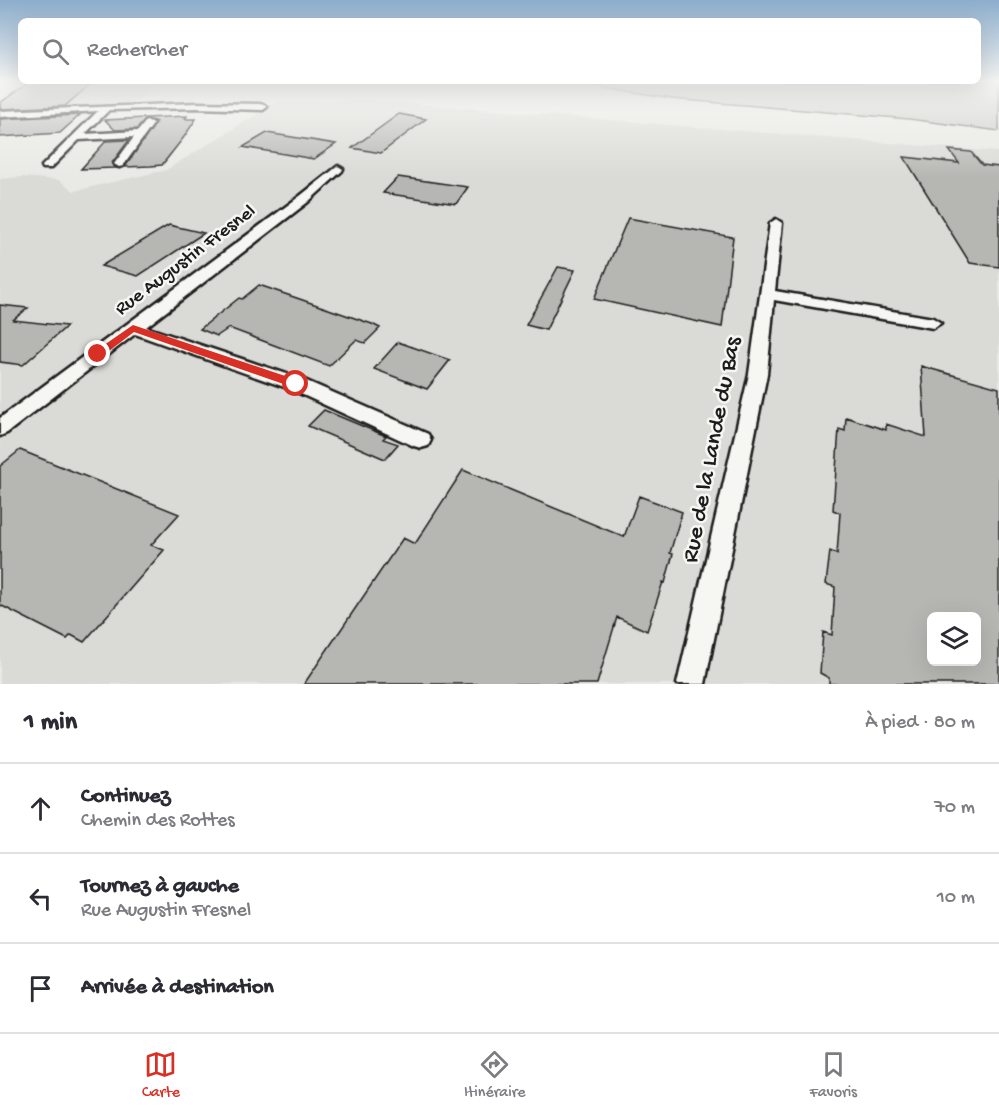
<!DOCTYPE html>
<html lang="fr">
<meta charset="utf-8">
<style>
body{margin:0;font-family:"Gochi Hand",sans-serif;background:#f2f2f3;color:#2b2b33}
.controls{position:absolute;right:18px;bottom:18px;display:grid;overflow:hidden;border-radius:9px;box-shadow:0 6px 24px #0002}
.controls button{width:54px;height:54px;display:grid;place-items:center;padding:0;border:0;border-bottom:2px solid #e1e1e2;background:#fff;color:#2b2b33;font:30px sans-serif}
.stop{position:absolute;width:18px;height:18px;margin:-14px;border:4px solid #d93025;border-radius:50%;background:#fff}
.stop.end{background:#d93025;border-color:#fff;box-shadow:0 2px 6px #0008}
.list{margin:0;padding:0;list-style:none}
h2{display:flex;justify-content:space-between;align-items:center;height:78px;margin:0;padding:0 24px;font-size:26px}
h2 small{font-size:20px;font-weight:400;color:#7c7c81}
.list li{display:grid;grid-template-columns:39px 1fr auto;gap:18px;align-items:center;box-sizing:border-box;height:90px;padding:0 24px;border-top:2px solid #e1e1e2}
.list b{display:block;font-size:22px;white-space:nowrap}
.list p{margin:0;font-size:20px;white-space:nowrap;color:#7c7c81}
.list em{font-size:20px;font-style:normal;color:#7c7c81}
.icon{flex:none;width:33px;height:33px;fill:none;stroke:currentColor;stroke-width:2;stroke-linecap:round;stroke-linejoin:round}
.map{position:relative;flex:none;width:999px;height:684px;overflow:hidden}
.search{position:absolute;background:#fff;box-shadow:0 6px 24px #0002;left:18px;right:18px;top:18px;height:66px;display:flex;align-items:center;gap:15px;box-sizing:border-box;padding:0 21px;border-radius:9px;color:#7c7c81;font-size:22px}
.sheet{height:348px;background:#fff}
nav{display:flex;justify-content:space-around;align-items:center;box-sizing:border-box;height:84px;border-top:2px solid #e1e1e2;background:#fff;font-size:16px;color:#7c7c81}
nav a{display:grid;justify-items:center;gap:3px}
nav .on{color:#d93025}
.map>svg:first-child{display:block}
.built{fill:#dadad6;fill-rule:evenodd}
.green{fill:#cbcbc7;stroke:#747472;stroke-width:1.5}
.building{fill:#b6b6b3;stroke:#1c1c1c;stroke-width:1.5;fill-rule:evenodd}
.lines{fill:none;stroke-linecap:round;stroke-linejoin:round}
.street-casing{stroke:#1c1c1c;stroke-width:5}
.street{fill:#f6f6f2;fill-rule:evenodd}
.route{fill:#d93025}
.labels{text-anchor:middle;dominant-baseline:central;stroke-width:5;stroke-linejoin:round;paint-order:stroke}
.street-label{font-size:20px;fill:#1c1c1c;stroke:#f6f6f2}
.near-street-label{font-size:24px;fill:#1c1c1c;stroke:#f6f6f2}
</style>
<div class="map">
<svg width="999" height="684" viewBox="0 0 999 684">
<rect width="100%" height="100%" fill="#e9e9e5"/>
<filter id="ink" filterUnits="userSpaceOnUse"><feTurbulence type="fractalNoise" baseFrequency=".0167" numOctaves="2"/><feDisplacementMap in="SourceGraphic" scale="12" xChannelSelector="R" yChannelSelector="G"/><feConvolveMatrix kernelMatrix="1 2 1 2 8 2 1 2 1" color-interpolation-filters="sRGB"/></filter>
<g filter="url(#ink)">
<!-- built -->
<path class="built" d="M0 81H142L157 88 138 99 88 115 0 120Z
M368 100 999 152V684H0V179L22 177 59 180 74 191 166 170 277 102ZM932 616H976V662H932Z"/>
<!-- green -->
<path class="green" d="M562 81H999V131L909 119 672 99Z"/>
<!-- building -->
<path class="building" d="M31 81H94L65 106 0 109V103Z
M399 114 426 119 381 153 352 148Z
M80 115 60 133 0 137V119Z
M187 116 185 119H196L184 137 162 165 151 166 125 167 156 122 147 119 137 129 115 130 105 120Z
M267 133 336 144 314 159 243 147Z
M129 140 112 163 116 168 81 169 106 141Z
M949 150 971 152 982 165 999 167V267L970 263 904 157 959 163Z
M398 177 468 187 456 204 383 193Z
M628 218 733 237 722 327 594 299Z
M169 225 204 233 138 276 101 266Z
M558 267 575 270 546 330 526 325Z
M259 285 372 324 380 328 365 343 356 340 329 366 229 328 217 336 200 329 239 298 242 299Z
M0 305 28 308 13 320 67 326 23 365 0 362Z
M398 342 450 360 427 389 374 369Z
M921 366 999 388V684H829V678L820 673 823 632 832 635 835 587 826 584 830 551 837 554 840 513 833 510 839 429 845 431 846 417 886 430V424L926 437ZM932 616H976V662H932Z
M324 410 386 436 383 439 398 444 385 459 308 426Z
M20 450 179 514 151 545 164 550 84 642 71 635 67 639 0 605V466Z
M463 470 624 537 639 496 682 512 670 553 673 554 665 583 663 582 647 631 617 617 597 684H304L403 538 415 544Z"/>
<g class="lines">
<defs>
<path id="street" d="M197 103 263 104 267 107 263 110 197 108 109 110 85 134 138 131 146 121 154 123 123 166 119 167 114 164 134 137 79 140 51 168H43L42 166 98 111 0 117V111Z
M338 166 343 169 342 171 308 202 146 327 302 379 428 434 431 440 428 446 421 448 414 446 290 389 135 334 7 433 0 436V418L300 196Z
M776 219 782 223 775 291 933 318 941 323 933 328 774 300 767 374 705 684H677L749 374 770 223Z"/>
</defs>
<!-- street casing -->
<use href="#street" class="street-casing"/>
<!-- street -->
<use href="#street" class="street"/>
</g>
</g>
<!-- sky -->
<linearGradient id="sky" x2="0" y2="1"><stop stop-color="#8cadcc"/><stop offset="0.46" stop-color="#f5f5f3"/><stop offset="1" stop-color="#f5f5f3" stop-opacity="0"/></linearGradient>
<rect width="999" height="177" fill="url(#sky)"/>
<!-- route -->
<path class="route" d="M133 325 300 381 301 384 300 387H292L134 332 101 357H94V352Z"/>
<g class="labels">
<!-- street labels -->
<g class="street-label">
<text transform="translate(186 261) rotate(-37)">Rue Augustin Fresnel</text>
</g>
<!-- near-street labels -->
<g class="near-street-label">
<text transform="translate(713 450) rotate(-79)">Rue de la Lande du Bas</text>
</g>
</g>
</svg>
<div class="controls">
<button><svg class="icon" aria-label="layers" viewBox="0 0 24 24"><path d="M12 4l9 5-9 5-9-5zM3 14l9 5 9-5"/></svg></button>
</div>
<div class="stop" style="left:296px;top:384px"></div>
<div class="stop end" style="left:98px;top:354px"></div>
<div class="search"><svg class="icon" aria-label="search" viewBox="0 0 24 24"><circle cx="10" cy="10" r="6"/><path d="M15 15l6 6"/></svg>Rechercher</div>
</div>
<section class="sheet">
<h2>1 min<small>À pied · 80 m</small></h2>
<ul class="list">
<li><svg class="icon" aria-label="ahead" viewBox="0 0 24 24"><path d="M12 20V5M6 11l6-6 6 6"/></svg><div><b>Continuez</b><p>Chemin des Rottes</p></div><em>70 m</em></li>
<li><svg class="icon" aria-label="left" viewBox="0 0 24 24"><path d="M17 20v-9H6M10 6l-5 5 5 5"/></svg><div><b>Tournez à gauche</b><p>Rue Augustin Fresnel</p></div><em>10 m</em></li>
<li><svg class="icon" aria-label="arrive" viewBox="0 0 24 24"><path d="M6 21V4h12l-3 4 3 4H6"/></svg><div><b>Arrivée à destination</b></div></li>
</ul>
</section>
<nav>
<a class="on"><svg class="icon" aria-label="map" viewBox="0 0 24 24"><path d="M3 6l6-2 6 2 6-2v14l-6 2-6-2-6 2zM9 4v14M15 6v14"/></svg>Carte</a>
<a><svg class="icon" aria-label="directions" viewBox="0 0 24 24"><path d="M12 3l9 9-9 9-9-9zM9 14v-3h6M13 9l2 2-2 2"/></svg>Itinéraire</a>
<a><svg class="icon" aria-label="saved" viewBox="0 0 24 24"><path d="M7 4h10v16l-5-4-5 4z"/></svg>Favoris</a>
</nav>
